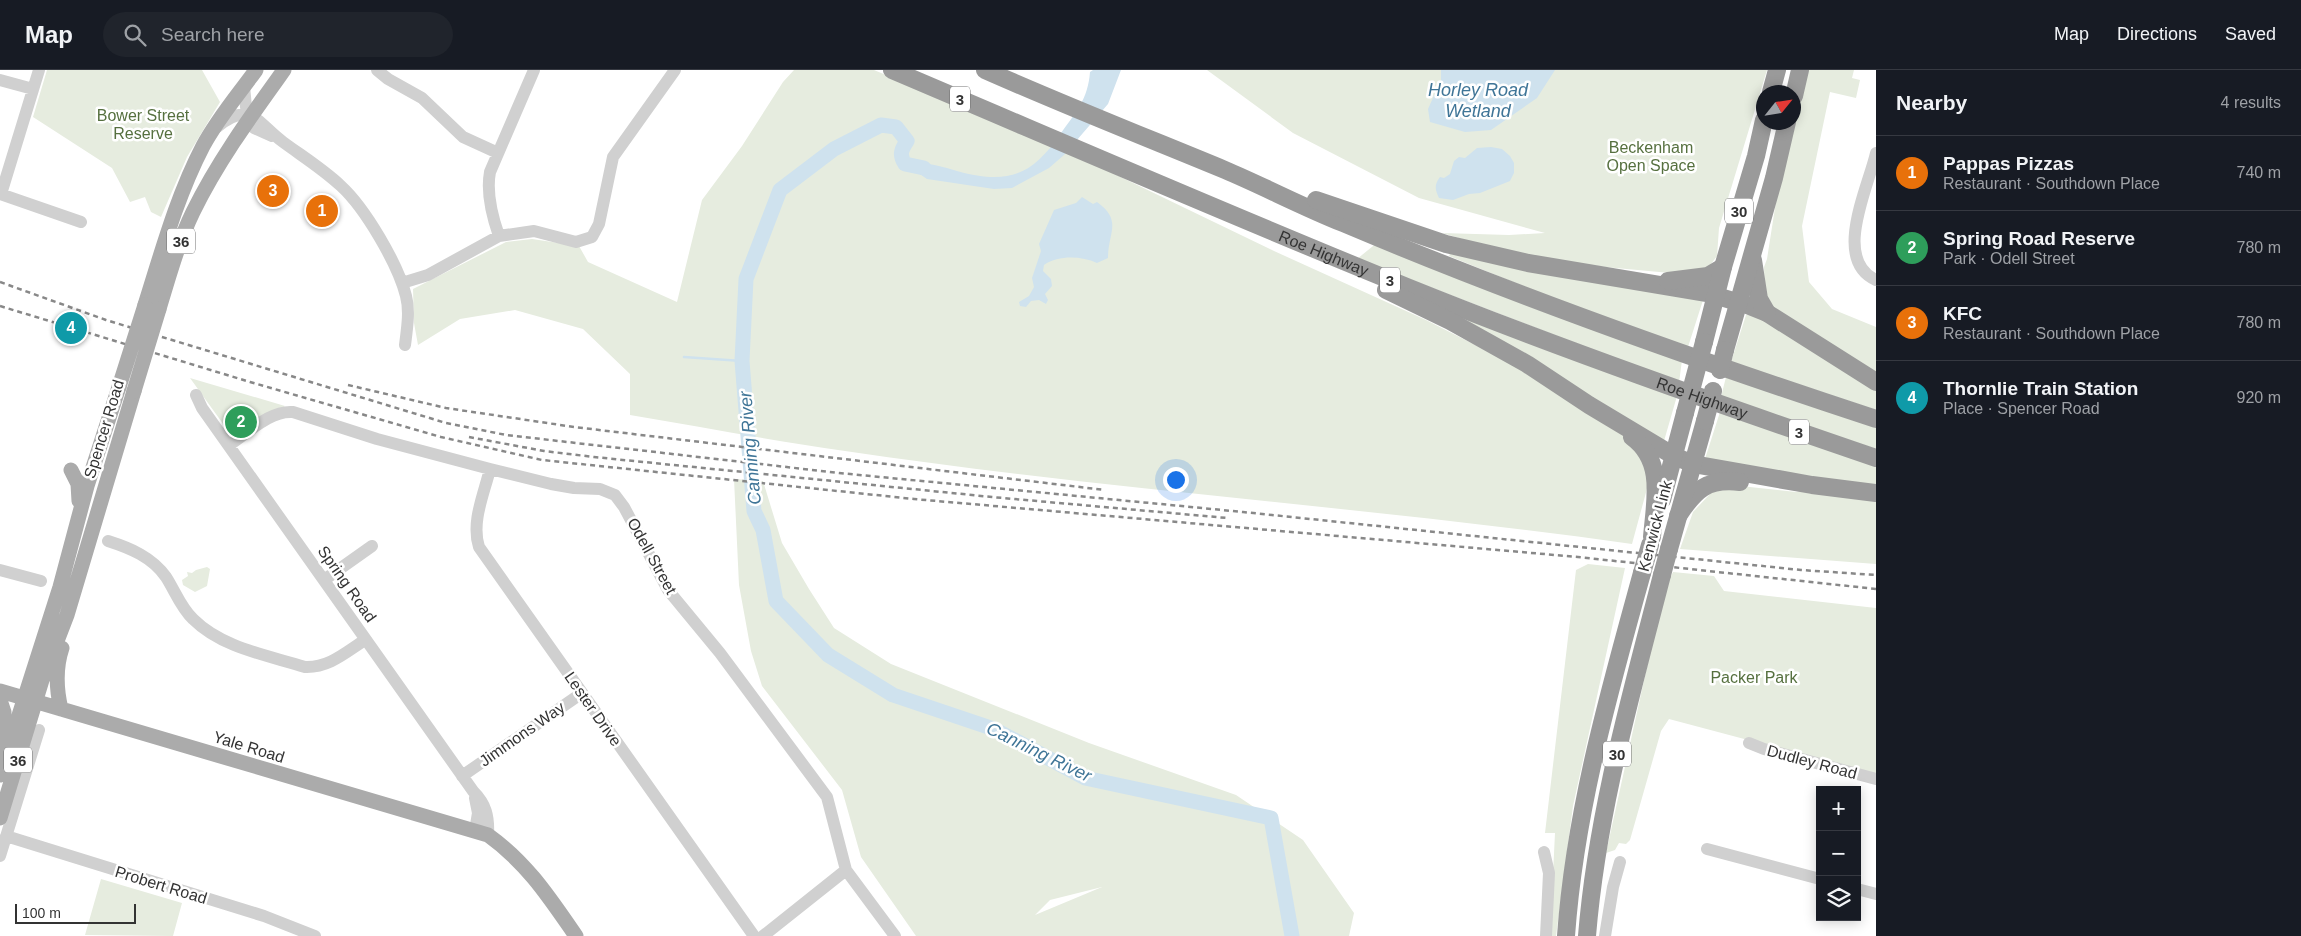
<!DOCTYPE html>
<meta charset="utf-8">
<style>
body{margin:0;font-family:Arial,sans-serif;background:#20242c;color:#f1f3f6}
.controls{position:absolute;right:15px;bottom:15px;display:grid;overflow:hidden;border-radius:0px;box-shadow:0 2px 12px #0003}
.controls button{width:45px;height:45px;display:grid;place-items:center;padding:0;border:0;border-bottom:1px solid #363941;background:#171b24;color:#f1f3f6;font:25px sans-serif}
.compass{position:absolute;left:1756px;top:15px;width:45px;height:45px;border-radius:50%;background:#171b24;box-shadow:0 2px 12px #0003;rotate:60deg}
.scale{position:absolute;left:15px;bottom:12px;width:121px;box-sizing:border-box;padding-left:5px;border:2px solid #333;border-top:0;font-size:14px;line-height:18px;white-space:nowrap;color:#333;-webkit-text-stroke:4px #fff;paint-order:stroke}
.you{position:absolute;left:1175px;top:409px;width:18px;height:18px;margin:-12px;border:4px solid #fff;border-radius:50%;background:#1a73e8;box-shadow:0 0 0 8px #1a73e833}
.badge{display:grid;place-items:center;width:32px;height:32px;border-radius:50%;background:#db2777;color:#fff;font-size:16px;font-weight:700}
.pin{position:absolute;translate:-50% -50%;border:2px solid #fff;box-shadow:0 1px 5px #0006}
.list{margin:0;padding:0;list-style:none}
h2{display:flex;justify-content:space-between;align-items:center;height:65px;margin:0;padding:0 20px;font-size:21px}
h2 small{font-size:16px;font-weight:400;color:#9ea1a6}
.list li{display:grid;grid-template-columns:32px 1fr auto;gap:15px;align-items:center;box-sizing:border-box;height:75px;padding:0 20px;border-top:1px solid #363941}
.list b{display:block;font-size:19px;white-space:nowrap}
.list p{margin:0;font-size:16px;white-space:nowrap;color:#9ea1a6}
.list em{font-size:16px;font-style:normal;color:#9ea1a6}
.icon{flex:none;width:28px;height:28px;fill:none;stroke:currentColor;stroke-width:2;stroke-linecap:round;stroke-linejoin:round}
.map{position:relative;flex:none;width:1876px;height:866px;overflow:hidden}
header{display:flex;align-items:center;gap:30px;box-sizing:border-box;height:70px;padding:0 25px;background:#171b24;border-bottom:1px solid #363941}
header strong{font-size:24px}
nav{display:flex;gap:28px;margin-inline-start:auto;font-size:18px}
.search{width:350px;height:45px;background:#20242c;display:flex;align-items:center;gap:12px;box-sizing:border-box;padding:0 18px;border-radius:28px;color:#9ea1a6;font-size:19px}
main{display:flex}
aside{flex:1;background:#171b24}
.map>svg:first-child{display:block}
.green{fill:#e6ecdf;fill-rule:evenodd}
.water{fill:#cfe2ee}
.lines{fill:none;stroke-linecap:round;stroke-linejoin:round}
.stream{stroke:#cfe2ee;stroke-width:2.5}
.river{stroke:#cfe2ee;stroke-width:15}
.minor{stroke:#d0d0d0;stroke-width:12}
.major{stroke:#ababab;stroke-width:15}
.highway{stroke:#9a9a9a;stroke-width:18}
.rail{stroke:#888;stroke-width:2.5;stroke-dasharray:5 4;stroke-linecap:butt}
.major-bridge{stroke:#ababab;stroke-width:15}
.highway-bridge{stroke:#9a9a9a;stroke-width:18}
.labels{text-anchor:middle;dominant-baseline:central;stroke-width:5;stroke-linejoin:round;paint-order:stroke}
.shield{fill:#fff;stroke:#707070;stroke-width:1}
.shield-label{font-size:15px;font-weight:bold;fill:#333}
.park-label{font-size:16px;fill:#56703f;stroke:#fff}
.street-label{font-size:16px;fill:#333;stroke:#fff}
.water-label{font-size:18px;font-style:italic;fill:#3f7597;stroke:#fff}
</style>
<header>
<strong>Map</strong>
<div class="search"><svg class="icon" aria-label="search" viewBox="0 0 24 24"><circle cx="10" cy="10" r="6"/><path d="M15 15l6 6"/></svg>Search here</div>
<nav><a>Map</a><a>Directions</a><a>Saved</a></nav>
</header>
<main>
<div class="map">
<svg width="1876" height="866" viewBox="0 0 1876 866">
<rect width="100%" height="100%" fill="#fff"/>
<!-- green -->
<path class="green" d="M47 0H202L220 32 187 87 161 147 151 142 145 127 130 132 112 98 33 47Z
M794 0H874L1073 84 1274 181 1426 250 1544 310 1628 369 1647 390 1648 415 1632 474C1370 437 1107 420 845 381 774 371 702 357 630 345V304L583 259 515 240 460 249 418 275 414 253 413 219 506 172 532 169 579 176 588 192 677 232 702 130 742 76 783 12Z
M1207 0H1767L1719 158 1717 186 1708 198 1681 204 1605 197 1514 184 1442 163 1509 165 1545 163 1419 128 1293 63Z
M1808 0H1854L1852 8 1860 10 1856 28 1830 22 1802 156 1809 212 1832 239 1876 257V303L1765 233 1764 197 1767 189 1783 87Z
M1378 172 1682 290 1679 313 1357 189Z
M1452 179 1704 227 1688 277 1570 235 1449 186Z
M1453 242 1677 326 1664 371Z
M1752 243 1876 314V340L1731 292 1746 245Z
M1727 303 1876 356V379L1721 327Z
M190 308 285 336 234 369Z
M1720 342 1876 395V419L1704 392Z
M734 409 763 411 782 473 809 519 834 558 891 594 1089 673 1236 725 1303 770 1354 843 1349 866H916L861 787 842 720 762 616 751 581 739 515ZM1102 817 1035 845 1050 830Z
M1731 415 1796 422 1806 420 1876 429V494L1680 479 1693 442 1711 423 1710 421Z
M1588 494 1625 498 1573 736 1556 866H1550L1555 763H1545L1576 500Z
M207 497 210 499 207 516 195 522 183 515 182 510 188 506 187 502 192 503 196 500Z
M1673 502 1714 506 1724 521 1876 538V704L1669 649 1661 661 1630 770 1626 774 1619 773 1615 780 1606 783 1667 506H1671Z
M101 809 182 833 173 866 85 865Z"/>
<!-- water -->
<path class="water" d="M1093 0H1121L1108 34 1064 85 1049 98 1012 118 994 119 927 109 905 94C923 91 940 96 957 101 1008 115 1032 106 1061 63 1076 42 1088 29 1090 2Z
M1441 0H1555L1537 28 1491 60 1465 62 1430 52 1428 39 1441 10Z
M1491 77 1502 79 1510 86 1514 93V103L1510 111 1480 123 1469 124 1453 130 1439 128C1435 119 1434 115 1440 107L1444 108 1450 104 1454 91 1459 87 1465 88 1477 78Z
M1082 127 1093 134 1097 132C1123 151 1108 162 1108 188L1097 193C1081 186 1059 185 1044 195L1043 201 1051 209 1052 216 1045 224 1048 230 1046 234 1039 230 1031 231 1026 237 1020 236 1019 232 1029 226 1034 217 1032 208 1041 181 1039 174 1054 140 1076 133Z"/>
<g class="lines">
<!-- stream -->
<path class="stream" d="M684 287 742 291"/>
<!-- river -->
<path class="river" d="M924 98 905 94C899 85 901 80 907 71L896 57 881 55 834 79 780 120 746 209 742 291 754 441 763 460 776 531 828 585 893 625 994 659 1085 708 1271 748 1292 866"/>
<!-- minor -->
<path class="minor" d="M377 0 388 9 422 28 463 67 498 83
M0 10 33 19
M244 16 246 37 254 58 272 66
M217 57C251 29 258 54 283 72 302 86 323 99 341 116 365 138 398 194 406 226 410 241 407 259 405 275
M1876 83C1868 118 1832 190 1876 210
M0 124 81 152
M1 124 39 0
M499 166C492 146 486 123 490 102L534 0
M402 213 428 205 499 166 534 161 576 172 592 167 599 154 613 87 675 0
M196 325 202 338 473 721C486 734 489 746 488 765
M229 375C248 363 270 340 293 342L377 369 490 399 551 414 574 418 600 419 615 425 624 437 668 520 720 583 827 727 846 800 763 866
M490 399C484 424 471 452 479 477L754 866
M108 471C130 478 152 487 166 507 175 521 181 538 193 549 222 578 267 585 305 597 329 598 346 582 365 570
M0 500 41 511
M324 510 372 476
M1749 673 1764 679 1876 709
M462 706 582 623
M475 728 478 743 475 761
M6 766 264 846 315 866
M1707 779 1820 809
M1544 782 1549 803 1546 866
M0 786 39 660
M846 800 895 866
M1857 819 1876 824
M1605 866 1613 817 1620 792"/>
<!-- major -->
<path class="major" d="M145 235C162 181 177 126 203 76 218 48 238 25 256 0
M159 239C169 206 178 173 193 142 218 91 251 46 284 0
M71 400 78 414 79 431
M0 621 488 765C527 793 549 827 576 866
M0 630 4 642 2 678
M61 639C56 618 55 599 62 578
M0 705 60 517 87 416 119 317
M0 748 42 610 67 545 134 321"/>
<!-- highway -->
<g class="highway">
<path id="s1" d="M892 0C1064 73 1234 147 1407 217 1561 279 1718 334 1876 388"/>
<path d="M985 0C1064 35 1145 67 1225 100 1265 117 1303 137 1343 153 1518 227 1696 290 1876 349"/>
<path d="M1771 22 1777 0"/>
<path d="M1794 26 1800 0"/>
<path d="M1316 130 1446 174 1528 193 1707 223 1747 235 1767 243 1876 312"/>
<path d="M1753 190 1759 229 1767 243"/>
<path d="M1668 211 1708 206 1723 197"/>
<path d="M1386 220 1450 251 1527 294 1589 335 1674 386 1693 394 1812 415 1876 423"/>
<path d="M1704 272 1723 197 1756 86 1764 50"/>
<path d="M1725 280 1774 108 1787 52"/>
<path d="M1632 367C1665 391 1655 431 1652 467"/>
<path d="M1662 430 1685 343"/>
<path d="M1678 446C1695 420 1707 408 1740 412"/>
<path d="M1669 479 1705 351"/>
<path d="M1566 866C1575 740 1609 623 1642 503"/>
<path d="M1587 866C1597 743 1631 625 1662 505"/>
</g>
<!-- rail -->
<path class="rail" d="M0 212 106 250 446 353 506 365 839 403 1243 442 1801 500 1876 505
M0 236 250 312 441 367 542 390 914 429 1578 487 1876 519
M348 315 446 338 574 357 1105 420
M469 367 544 381 594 387 992 427 1227 448"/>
<!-- major-bridge -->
<path class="major-bridge" d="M119 317 145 235
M134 321 159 239"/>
<!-- highway-bridge -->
<path class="highway-bridge" d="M1720 300 1725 280
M1685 343 1704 272
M1705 351 1713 321
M1642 503 1650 475
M1662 505 1669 479"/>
</g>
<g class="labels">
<!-- shield labels -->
<g class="shield">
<rect x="950" y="16.5" width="20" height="25" rx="4"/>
<rect x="1725" y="128.5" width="28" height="25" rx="4"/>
<rect x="167" y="158.5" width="28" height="25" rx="4"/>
<rect x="1380" y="197.5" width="20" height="25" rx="4"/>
<rect x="1789" y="349.5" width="20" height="25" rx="4"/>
<rect x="1603" y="671.5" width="28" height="25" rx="4"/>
<rect x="4" y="677.5" width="28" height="25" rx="4"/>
</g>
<g class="shield-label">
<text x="960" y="29">3</text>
<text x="1739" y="141">30</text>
<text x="181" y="171">36</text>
<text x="1390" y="210">3</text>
<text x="1799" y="362">3</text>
<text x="1617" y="684">30</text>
<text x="18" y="690">36</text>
</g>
<!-- park labels -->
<g class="park-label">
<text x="143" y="45">Bower Street<tspan x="143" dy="18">Reserve</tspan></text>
<text x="1651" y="77">Beckenham<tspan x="1651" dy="18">Open Space</tspan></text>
<text x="1754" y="607">Packer Park</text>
</g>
<!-- street labels -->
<g class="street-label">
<text stroke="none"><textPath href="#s1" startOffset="469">Roe Highway</textPath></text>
<text stroke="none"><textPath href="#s1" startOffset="874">Roe Highway</textPath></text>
<text transform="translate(104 359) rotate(-73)">Spencer Road</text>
<text transform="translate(1655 456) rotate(-75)">Kenwick Link</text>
<text transform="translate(652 486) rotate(61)">Odell Street</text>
<text transform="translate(347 514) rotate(55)">Spring Road</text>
<text transform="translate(593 639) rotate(55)">Lester Drive</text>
<text transform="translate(522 664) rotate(-35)">Jimmons Way</text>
<text transform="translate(249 677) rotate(17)">Yale Road</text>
<text transform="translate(1812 692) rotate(15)">Dudley Road</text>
<text transform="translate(161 815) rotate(17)">Probert Road</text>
</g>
<!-- water labels -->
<g class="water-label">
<text x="1478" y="20">Horley Road<tspan x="1478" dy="21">Wetland</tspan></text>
<text transform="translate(750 378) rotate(-95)">Canning River</text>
<text transform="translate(1039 682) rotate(26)">Canning River</text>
</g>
</g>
</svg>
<div class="controls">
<button>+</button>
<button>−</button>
<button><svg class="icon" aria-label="layers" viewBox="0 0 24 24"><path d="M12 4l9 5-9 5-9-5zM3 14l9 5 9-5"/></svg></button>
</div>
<svg class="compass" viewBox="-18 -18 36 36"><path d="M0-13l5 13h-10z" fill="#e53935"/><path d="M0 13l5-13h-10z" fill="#9ea1a6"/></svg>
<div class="scale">100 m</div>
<div class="you"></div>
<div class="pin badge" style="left:322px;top:141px;background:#e8710a">1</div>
<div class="pin badge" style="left:241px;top:352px;background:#2e9e5b">2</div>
<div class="pin badge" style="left:273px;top:121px;background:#e8710a">3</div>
<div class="pin badge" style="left:71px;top:258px;background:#0f9aa8">4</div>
</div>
<aside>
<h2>Nearby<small>4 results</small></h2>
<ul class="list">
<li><span class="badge" style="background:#e8710a">1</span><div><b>Pappas Pizzas</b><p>Restaurant · Southdown Place</p></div><em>740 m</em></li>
<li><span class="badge" style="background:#2e9e5b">2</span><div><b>Spring Road Reserve</b><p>Park · Odell Street</p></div><em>780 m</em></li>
<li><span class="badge" style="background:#e8710a">3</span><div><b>KFC</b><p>Restaurant · Southdown Place</p></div><em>780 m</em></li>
<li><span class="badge" style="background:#0f9aa8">4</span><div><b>Thornlie Train Station</b><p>Place · Spencer Road</p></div><em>920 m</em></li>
</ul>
</aside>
</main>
